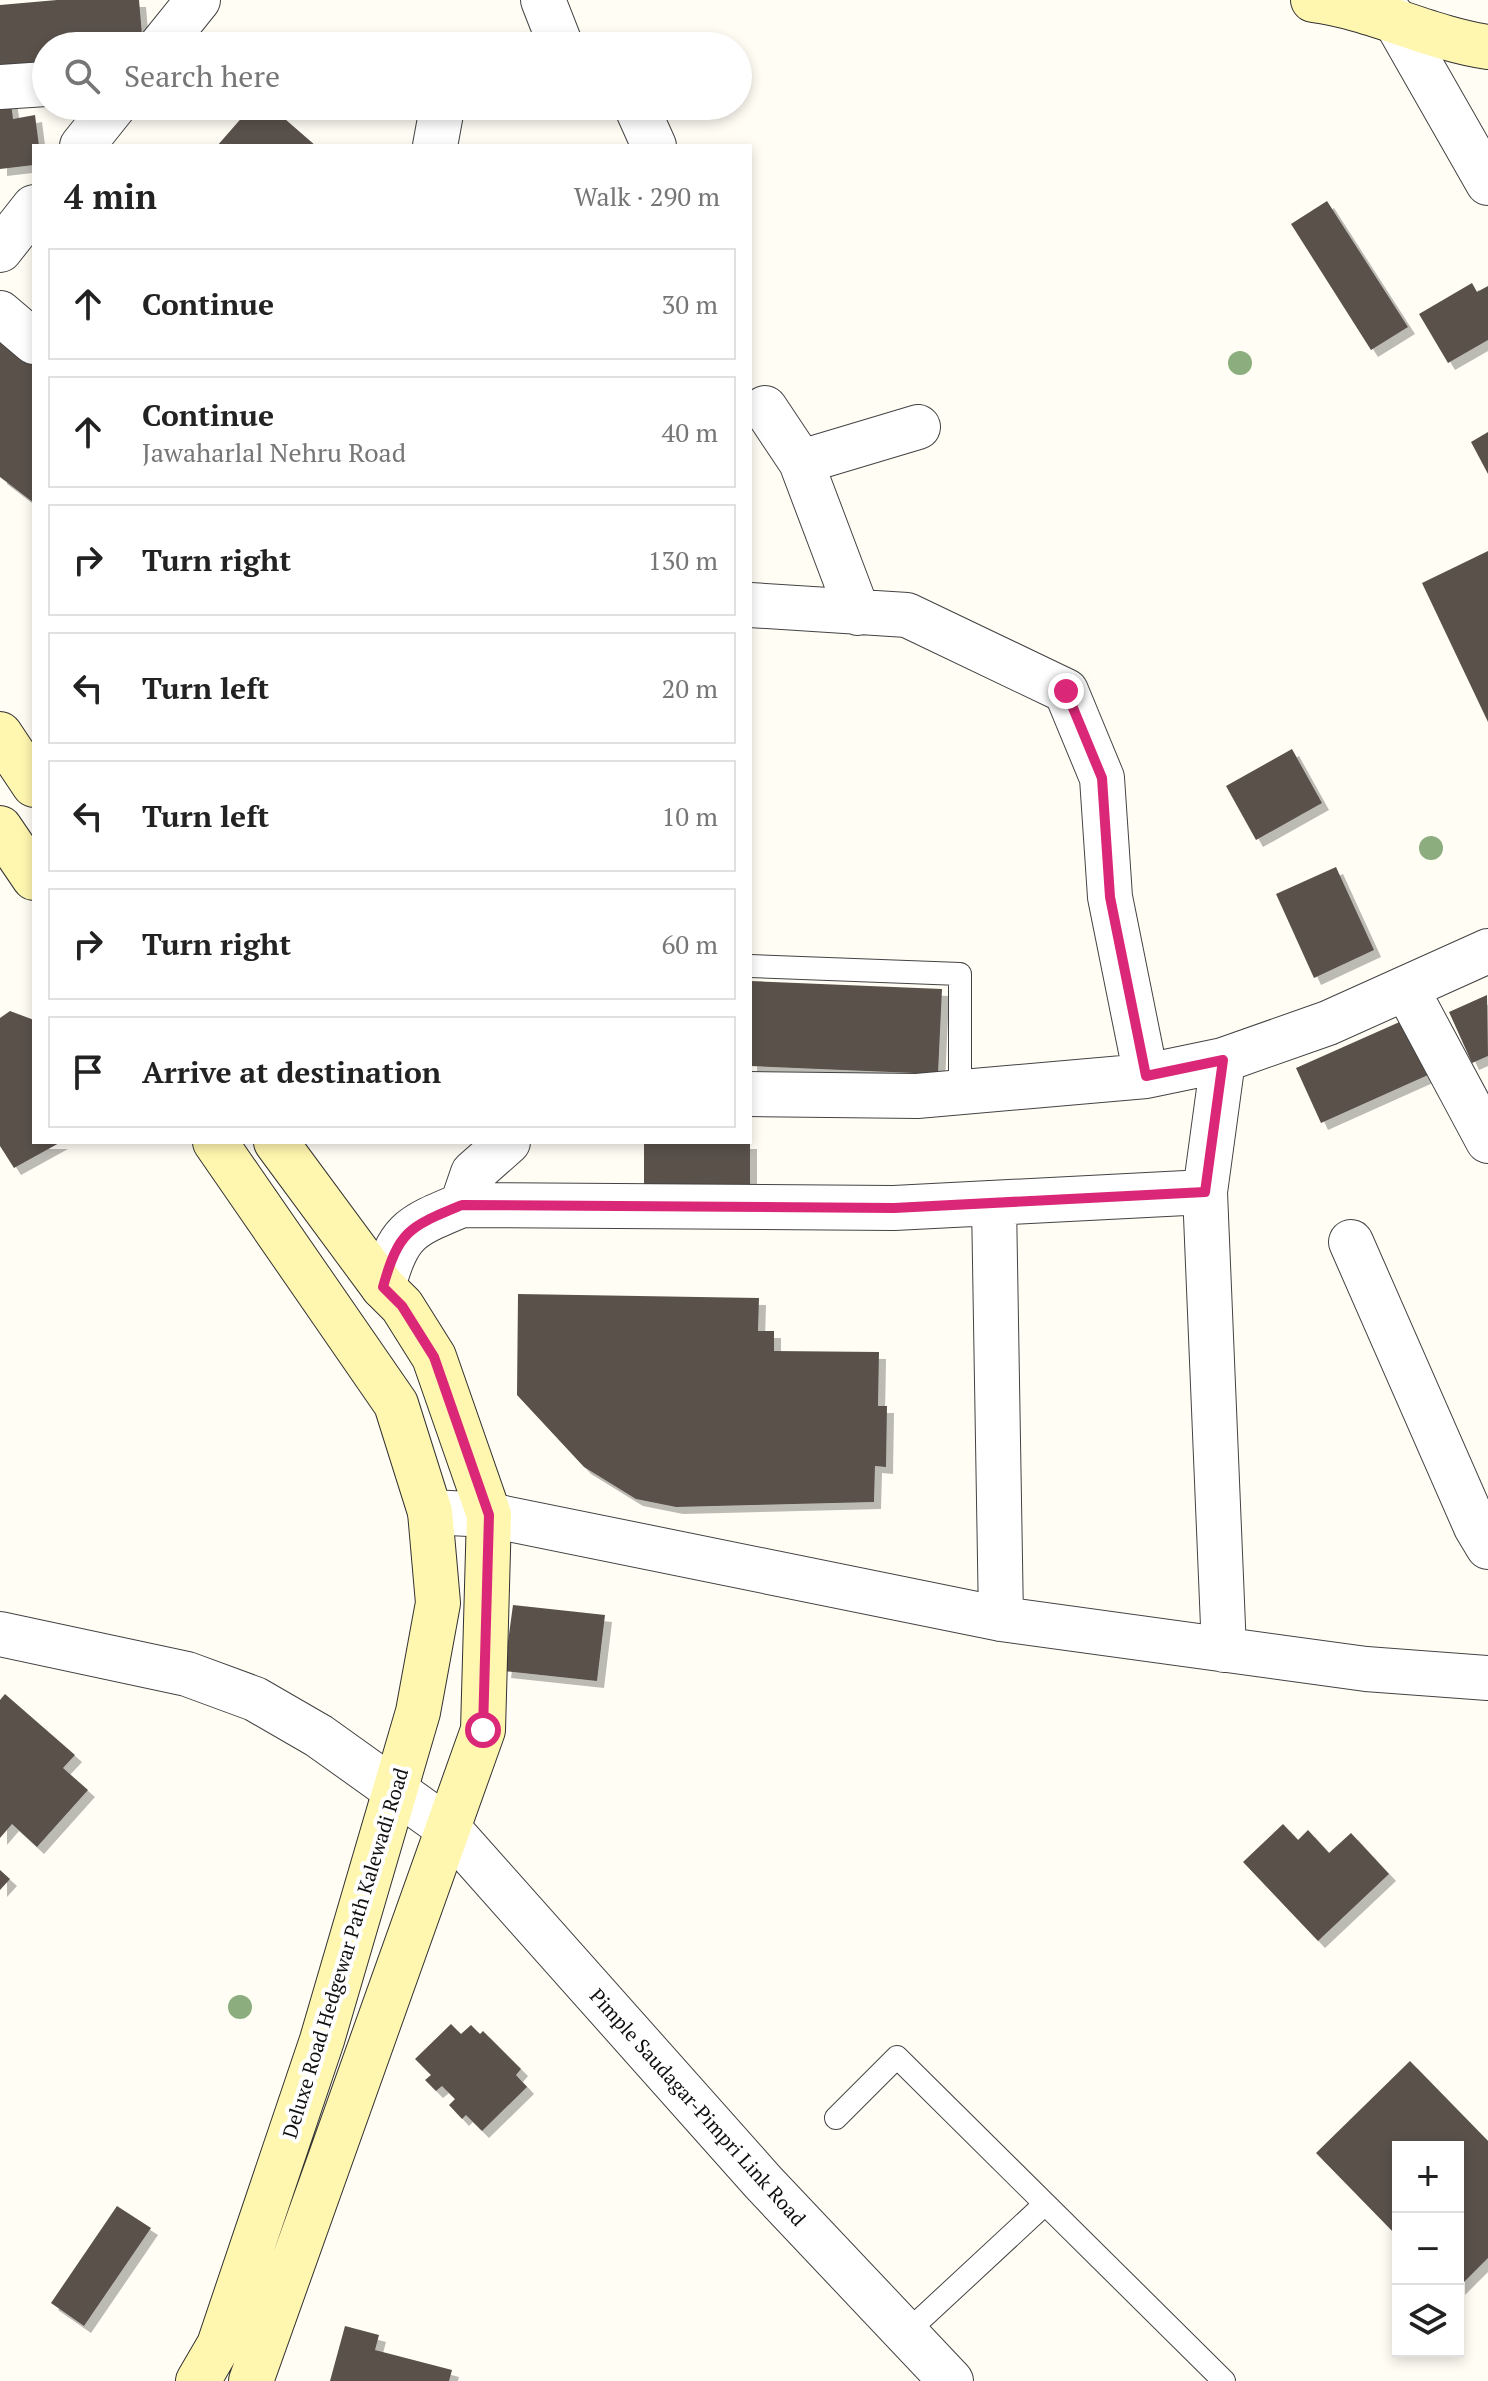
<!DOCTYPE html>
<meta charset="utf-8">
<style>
body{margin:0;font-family:"PT Serif",serif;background:#f6f6f6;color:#222}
.controls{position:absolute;right:24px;bottom:24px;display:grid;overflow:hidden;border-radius:0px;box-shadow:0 4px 12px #0003}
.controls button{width:72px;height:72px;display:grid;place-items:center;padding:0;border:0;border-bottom:2px solid #e0e0e0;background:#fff;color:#222;font:40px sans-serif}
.stop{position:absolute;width:24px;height:24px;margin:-18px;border:6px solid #db2777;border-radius:50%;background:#fff}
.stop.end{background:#db2777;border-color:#fff;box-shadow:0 2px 8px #0008}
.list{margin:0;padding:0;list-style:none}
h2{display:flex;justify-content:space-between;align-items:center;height:104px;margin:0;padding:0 32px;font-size:34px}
h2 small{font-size:26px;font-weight:400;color:#767676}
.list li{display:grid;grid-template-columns:52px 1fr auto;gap:24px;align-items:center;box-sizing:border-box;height:112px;margin:0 16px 16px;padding:0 16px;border:2px solid #e0e0e0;border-radius:0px}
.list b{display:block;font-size:30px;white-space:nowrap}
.list p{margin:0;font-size:26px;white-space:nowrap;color:#767676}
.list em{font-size:26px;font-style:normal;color:#767676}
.icon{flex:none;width:44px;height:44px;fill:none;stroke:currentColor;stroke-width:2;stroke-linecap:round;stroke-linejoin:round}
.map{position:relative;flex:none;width:1488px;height:2381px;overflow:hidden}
.search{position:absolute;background:#fff;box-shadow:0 4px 12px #0003;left:32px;top:32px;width:720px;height:88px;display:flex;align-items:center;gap:20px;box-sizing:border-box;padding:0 28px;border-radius:44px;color:#767676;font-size:30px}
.panel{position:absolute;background:#fff;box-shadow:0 4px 12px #0003;left:32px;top:144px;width:720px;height:1000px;border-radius:0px}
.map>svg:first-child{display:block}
.building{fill:#5a514c;filter:url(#shadow)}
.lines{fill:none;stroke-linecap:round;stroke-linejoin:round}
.lane-casing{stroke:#434343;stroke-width:24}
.street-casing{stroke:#434343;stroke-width:46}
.secondary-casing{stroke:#323232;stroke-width:46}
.lane{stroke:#fff;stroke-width:22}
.street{stroke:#fff;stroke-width:44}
.secondary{stroke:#fff6af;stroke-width:44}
.tree{fill:#8cad7e}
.route{stroke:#db2777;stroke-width:10}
.labels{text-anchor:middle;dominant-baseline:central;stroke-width:8;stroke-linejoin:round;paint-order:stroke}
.street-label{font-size:20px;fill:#101010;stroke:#fff}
</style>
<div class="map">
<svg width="1488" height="2381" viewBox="0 0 1488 2381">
<defs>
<filter id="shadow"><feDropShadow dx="7" dy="7" stdDeviation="0" flood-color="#0004"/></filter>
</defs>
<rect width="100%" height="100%" fill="#fffdf4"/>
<!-- building -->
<path class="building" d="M57 0H139L143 46H46V63L0 67V5Z
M10 95 13 119 35 115 39 146H34V165L0 169V96Z
M252 106H270L316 146H217Z
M1327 201 1408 327 1371 350 1291 224Z
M1472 283 1477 292 1488 286V340L1448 363 1419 314Z
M0 331 34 357V503L0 477Z
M1488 432V474L1471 442Z
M1488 551V722L1422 583Z
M1292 749 1322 803 1256 840 1226 786Z
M1336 867 1374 950 1314 978 1276 894Z
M750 981 942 989 938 1074 750 1066Z
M1487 995 1488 1056 1472 1063 1449 1012Z
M10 1011 34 1020V1142H61L14 1168 0 1146V1018Z
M1404 1020 1428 1075 1321 1123 1296 1068Z
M644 1142H750V1188H644Z
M518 1294 759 1298 758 1331H774V1351L879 1352 878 1406H887L886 1467 875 1466 874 1502 676 1507 636 1499 584 1467 517 1395Z
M513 1605 605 1615 597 1681 504 1671Z
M5 1694 75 1755 63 1768 88 1790 37 1847 12 1824 0 1838V1700Z
M1283 1824 1298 1840 1308 1830 1329 1853 1351 1833 1389 1874 1318 1941 1243 1862Z
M0 1870 10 1879 0 1890Z
M451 2024 461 2034 471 2025 480 2034 483 2031 521 2069 516 2075 527 2087 482 2131 466 2115 462 2119 449 2105 455 2099 442 2086 436 2091 425 2080 431 2075 415 2059Z
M1410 2061 1488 2141V2258L1458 2288V2147H1398V2237L1316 2153Z
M117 2206 151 2228 84 2326 51 2303Z
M345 2326 379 2335 375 2350 452 2370 449 2381H330Z"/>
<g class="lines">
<defs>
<path id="lane" d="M750 966 960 974V1092
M836 2118 897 2057 1224 2381
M906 2333 1045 2204"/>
<path id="street" d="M543 0 561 46
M1379 0 1395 20 1488 183
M161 46 198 0
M0 87 46 84
M636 106 654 146
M82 146 114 106
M435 146 442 108
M0 250 34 207
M0 313 34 342
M765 408 801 462
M750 605 907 615 1066 691 1102 778 1110 897 1146 1076
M858 613 801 462 918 427
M1406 988 1488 1141
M1223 1060 1205 1192 1224 1650
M750 1094 917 1096 1146 1076 1223 1060 1328 1023 1488 951
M994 1203 1001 1619
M462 1205 894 1208 1205 1192
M1351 1242 1476 1527 1488 1547
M383 1287C399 1230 409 1227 462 1205L473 1173 508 1142
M430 1512 489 1515 1001 1619 1366 1669 1488 1678
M0 1634 187 1674 255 1699 319 1736 449 1829 763 2182 951 2381"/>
<path id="secondary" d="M1313 0C1374 8 1428 38 1488 47
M0 734 34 785
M0 828 34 878
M198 2381 219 2345 322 2040 418 1712 438 1603 430 1512 396 1404 215 1142
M251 2381 483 1730 489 1515 434 1357 402 1306 383 1287 276 1142"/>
</defs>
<!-- lane casing -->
<use href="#lane" class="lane-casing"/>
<!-- street casing -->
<use href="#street" class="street-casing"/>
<!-- secondary casing -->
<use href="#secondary" class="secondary-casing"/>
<!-- lane -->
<use href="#lane" class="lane"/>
<!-- street -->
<use href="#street" class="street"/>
<!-- secondary -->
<use href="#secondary" class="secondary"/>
</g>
<!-- trees -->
<g class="tree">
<circle cx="1240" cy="363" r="12"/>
<circle cx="1431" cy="848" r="12"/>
<circle cx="240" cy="2007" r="12"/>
</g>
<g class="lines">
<!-- route -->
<path class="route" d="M483 1730 489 1515 434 1357 402 1306 383 1287C399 1230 409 1227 462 1205L894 1208 1205 1192 1223 1060 1146 1076 1110 897 1102 778 1066 691"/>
</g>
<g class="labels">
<!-- street labels -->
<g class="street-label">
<text transform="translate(345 1953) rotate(-73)">Deluxe Road Hedgewar Path Kalewadi Road</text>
<text transform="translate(698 2107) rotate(48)">Pimple Saudagar-Pimpri Link Road</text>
</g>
</g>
</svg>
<div class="controls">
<button>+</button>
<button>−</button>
<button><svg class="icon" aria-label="layers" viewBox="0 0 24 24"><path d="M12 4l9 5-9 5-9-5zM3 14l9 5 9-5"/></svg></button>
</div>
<div class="stop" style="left:483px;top:1730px"></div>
<div class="stop end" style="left:1066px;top:691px"></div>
<div class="search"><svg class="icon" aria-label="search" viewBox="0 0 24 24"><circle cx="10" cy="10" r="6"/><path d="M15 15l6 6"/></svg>Search here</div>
<section class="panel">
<h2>4 min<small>Walk · 290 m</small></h2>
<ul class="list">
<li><svg class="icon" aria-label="ahead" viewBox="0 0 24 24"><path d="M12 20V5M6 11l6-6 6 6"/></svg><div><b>Continue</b></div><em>30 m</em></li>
<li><svg class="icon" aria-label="ahead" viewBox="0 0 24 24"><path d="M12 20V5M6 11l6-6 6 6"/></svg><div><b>Continue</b><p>Jawaharlal Nehru Road</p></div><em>40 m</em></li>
<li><svg class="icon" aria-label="right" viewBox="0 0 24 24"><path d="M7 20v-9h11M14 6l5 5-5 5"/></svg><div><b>Turn right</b></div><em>130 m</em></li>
<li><svg class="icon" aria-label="left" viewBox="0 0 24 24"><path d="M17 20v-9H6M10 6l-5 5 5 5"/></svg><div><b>Turn left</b></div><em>20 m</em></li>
<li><svg class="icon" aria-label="left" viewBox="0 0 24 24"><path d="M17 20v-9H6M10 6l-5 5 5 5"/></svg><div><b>Turn left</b></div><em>10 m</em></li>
<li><svg class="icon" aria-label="right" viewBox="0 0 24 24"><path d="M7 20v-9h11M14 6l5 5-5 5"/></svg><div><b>Turn right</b></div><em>60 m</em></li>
<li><svg class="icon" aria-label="arrive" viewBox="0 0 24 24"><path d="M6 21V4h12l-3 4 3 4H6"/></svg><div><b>Arrive at destination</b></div></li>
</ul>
</section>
</div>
